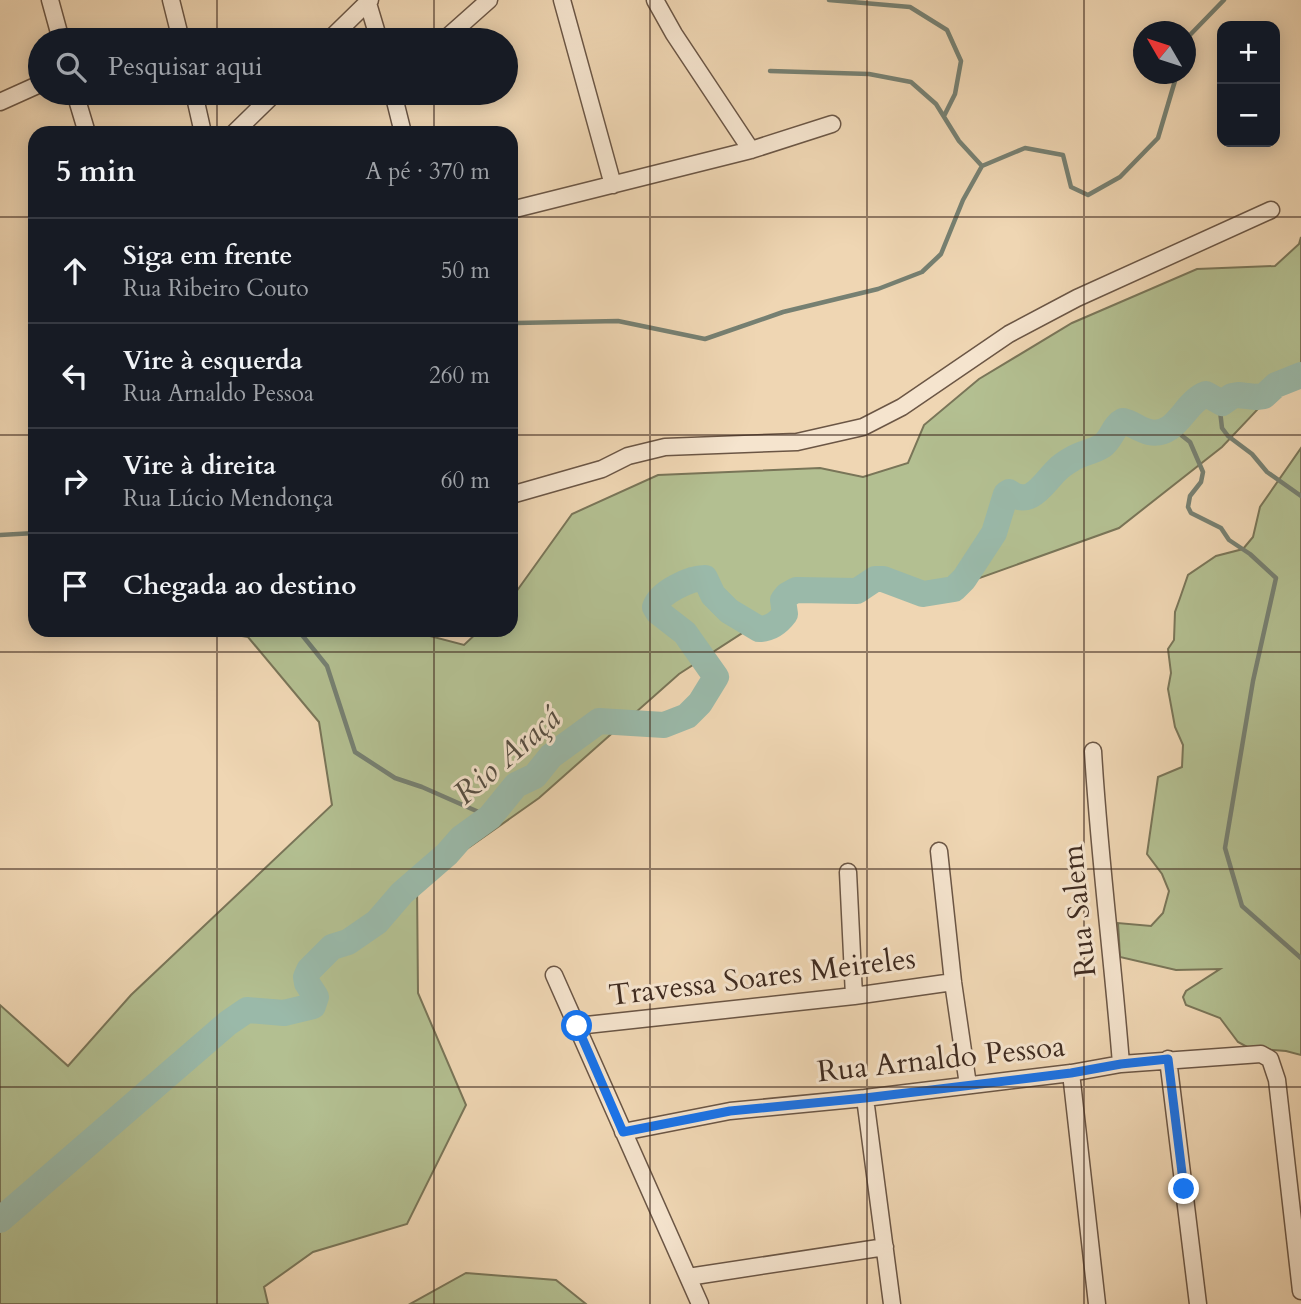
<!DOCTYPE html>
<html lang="pt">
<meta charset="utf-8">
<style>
body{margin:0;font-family:Cardo,serif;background:#20242c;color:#f1f3f6}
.controls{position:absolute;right:21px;top:21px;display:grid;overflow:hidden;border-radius:14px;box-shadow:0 4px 18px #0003}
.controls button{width:63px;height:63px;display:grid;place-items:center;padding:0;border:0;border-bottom:2px solid #363941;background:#171b24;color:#f1f3f6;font:35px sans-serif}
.compass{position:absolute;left:1133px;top:21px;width:63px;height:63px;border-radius:50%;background:#171b24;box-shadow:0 4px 18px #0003;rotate:309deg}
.stop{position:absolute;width:21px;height:21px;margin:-16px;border:5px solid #1a73e8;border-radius:50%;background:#fff}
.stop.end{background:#1a73e8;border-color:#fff;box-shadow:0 2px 7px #0008}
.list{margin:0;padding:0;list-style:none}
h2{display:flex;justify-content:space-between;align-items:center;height:91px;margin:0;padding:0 28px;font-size:30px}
h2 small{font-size:23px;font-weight:400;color:#9ea1a6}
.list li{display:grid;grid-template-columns:46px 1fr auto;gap:21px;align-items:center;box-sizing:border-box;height:105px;padding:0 28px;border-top:2px solid #363941}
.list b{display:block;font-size:26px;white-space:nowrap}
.list p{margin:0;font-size:23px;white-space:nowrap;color:#9ea1a6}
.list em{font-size:23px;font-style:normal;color:#9ea1a6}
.icon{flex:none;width:38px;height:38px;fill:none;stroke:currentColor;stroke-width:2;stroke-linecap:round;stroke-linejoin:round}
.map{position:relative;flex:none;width:1301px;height:1304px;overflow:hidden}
.search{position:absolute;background:#171b24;box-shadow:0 4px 18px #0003;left:28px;top:28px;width:490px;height:77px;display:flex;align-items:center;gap:18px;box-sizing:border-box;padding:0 24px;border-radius:38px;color:#9ea1a6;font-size:26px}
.panel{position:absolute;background:#171b24;box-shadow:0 4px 18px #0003;left:28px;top:126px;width:490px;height:511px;border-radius:21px}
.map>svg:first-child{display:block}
.green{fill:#b3bf91;stroke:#797558;stroke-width:2}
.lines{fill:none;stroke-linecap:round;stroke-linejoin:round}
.stream{stroke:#768072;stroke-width:4.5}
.river{stroke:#9ab9a9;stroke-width:26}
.minor-casing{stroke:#6b5645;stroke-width:19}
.minor{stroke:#f5e4ce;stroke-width:16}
.route{stroke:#1a73e8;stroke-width:9}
.grid{fill:none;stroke:#3f2b20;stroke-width:2;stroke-opacity:0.55}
.labels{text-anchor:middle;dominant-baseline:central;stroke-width:6;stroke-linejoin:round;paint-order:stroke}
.street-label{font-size:30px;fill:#3f2b20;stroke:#f5e4ce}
.water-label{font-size:32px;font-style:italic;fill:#564e42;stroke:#f5e4ce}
</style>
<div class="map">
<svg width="1301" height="1304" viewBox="0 0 1301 1304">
<rect width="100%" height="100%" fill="#efd6b3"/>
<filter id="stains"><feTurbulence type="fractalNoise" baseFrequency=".00286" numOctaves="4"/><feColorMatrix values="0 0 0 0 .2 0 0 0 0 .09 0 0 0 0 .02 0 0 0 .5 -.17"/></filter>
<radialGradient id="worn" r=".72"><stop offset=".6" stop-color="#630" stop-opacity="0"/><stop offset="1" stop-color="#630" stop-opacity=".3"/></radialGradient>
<!-- green -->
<path class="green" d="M1301 237V386L1274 392 1222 447 1119 528 946 590 815 586 679 674 539 798 417 884 418 993 466 1105 407 1224 313 1252 264 1287 268 1304H0V1005L68 1066 131 995 332 805 319 722 248 637 206 630H407L464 645 480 630H511V599L572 514 658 475 820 468 863 477 908 463 924 425 979 379 1072 323 1197 269 1275 266 1299 244Z
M1301 448V1055L1286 1051 1249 1048 1238 1042 1220 1018 1186 1005 1183 997 1186 991 1220 969 1176 970 1120 957 1118 923 1151 926 1163 913 1169 891 1162 874 1147 854 1158 777 1182 767 1183 745 1175 727 1168 689 1171 673 1168 649 1174 640 1175 612 1180 598 1188 575 1216 556 1243 549 1253 537 1260 507Z
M466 1273 556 1280 586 1304H410Z"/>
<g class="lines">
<!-- stream -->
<path class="stream" d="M829 0 910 7 947 30 961 61 955 94 944 116
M1186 45 1188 37 1224 0
M770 71 869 74 911 82 936 104 959 141 982 166
M516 323 618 321 705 339 783 312 878 289 922 272 941 254 963 200 982 166 1025 148 1063 155 1071 187 1088 195 1120 177 1158 138 1177 74
M1219 402 1222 428 1228 436 1252 454 1267 472 1301 496
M1167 430 1176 431 1190 442 1203 472 1201 482 1190 496 1188 507 1191 513 1221 528 1229 540 1250 554 1276 578 1253 681 1225 848 1242 906 1301 958
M0 535 35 533
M298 630 327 666 355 752 395 778 422 787 490 817"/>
<!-- river -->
<path class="river" d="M0 1220 228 1023 247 1010 284 1013 313 1006 316 997 307 983 306 977 309 970 332 947 348 942 377 922 402 893 447 854 461 838 490 817 516 785 535 776 551 756 599 721 664 725 687 716 700 703 716 677 685 633 658 612 655 607C660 592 690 578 705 578L713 595 729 611 759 629C770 629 779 622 785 614L783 600 787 595 796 590 857 591 875 579H883L923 594 954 589 964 579 994 533 1006 494 1009 492C1031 509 1044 482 1058 469 1062 465 1067 462 1072 459 1081 453 1093 452 1102 446 1112 439 1113 426 1123 421 1132 423 1140 430 1149 432 1177 438 1184 402 1206 394L1222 403 1232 396 1238 395 1256 397 1264 396 1276 385 1301 375"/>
<defs>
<path id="minor" d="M50 0 61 40
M171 0 181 40
M367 0 379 40
M562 0 613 185
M655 0 674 34 751 150
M329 40 370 0
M444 40 489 0
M75 93 87 133
M194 93 203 133
M393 93 403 133
M0 102 40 84
M234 133 275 93
M511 210 751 150 832 124
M511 495 602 469 628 456 665 447 797 442 863 427 902 407 1009 334 1077 298 1271 210
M1093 751C1099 856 1113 960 1121 1064
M939 851 953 982 968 1085
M848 872 854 996
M554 975 700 1304
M577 1026 854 996 953 982
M1168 1059 1198 1304
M1071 1073 1097 1304
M865 1098 892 1304
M623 1132 730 1111 865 1098 1071 1073 1121 1064 1261 1054 1270 1059 1277 1080 1301 1291
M688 1277 885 1247"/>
</defs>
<!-- minor casing -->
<use href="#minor" class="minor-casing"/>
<!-- minor -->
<use href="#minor" class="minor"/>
</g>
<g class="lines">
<!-- route -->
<path class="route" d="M577 1026 623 1132 730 1111 865 1098 1071 1073 1121 1064 1168 1059 1184 1189"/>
</g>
<!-- grid -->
<path class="grid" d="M217 0V40M434 0V40M650 0V1304M867 0V1304M1084 0V1304M217 93V133M434 93V133M0 217H35M511 217H1301M0 435H35M511 435H1301M217 630V1304M434 630V1304M0 652H1301M0 869H1301M0 1087H1301"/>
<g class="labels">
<!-- street labels -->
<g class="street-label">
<text transform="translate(1079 911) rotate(-96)">Rua Salem</text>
<text transform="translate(762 977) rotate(-7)">Travessa Soares Meireles</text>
<text transform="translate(941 1059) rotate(-6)">Rua Arnaldo Pessoa</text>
</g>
<!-- water labels -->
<g class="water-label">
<text transform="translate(507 756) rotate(-41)">Rio Araçá</text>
</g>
</g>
<rect width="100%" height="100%" filter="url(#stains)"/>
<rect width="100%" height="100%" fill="url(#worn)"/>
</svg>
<div class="controls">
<button>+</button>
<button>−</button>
</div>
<svg class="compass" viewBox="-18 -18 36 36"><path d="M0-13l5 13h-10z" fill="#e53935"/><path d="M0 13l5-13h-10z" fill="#9ea1a6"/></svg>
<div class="stop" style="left:577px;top:1026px"></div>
<div class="stop end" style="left:1184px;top:1189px"></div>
<div class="search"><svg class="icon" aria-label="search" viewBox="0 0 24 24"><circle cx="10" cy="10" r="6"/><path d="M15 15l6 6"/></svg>Pesquisar aqui</div>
<section class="panel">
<h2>5 min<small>A pé · 370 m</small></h2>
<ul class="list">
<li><svg class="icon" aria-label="ahead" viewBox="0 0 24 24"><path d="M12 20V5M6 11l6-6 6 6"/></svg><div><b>Siga em frente</b><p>Rua Ribeiro Couto</p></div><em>50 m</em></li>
<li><svg class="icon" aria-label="left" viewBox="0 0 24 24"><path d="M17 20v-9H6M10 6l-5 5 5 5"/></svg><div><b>Vire à esquerda</b><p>Rua Arnaldo Pessoa</p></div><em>260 m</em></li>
<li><svg class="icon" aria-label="right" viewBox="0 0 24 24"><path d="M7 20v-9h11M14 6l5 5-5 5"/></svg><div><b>Vire à direita</b><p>Rua Lúcio Mendonça</p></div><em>60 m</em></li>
<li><svg class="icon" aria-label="arrive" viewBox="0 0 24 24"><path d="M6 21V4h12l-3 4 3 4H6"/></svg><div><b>Chegada ao destino</b></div></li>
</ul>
</section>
</div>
